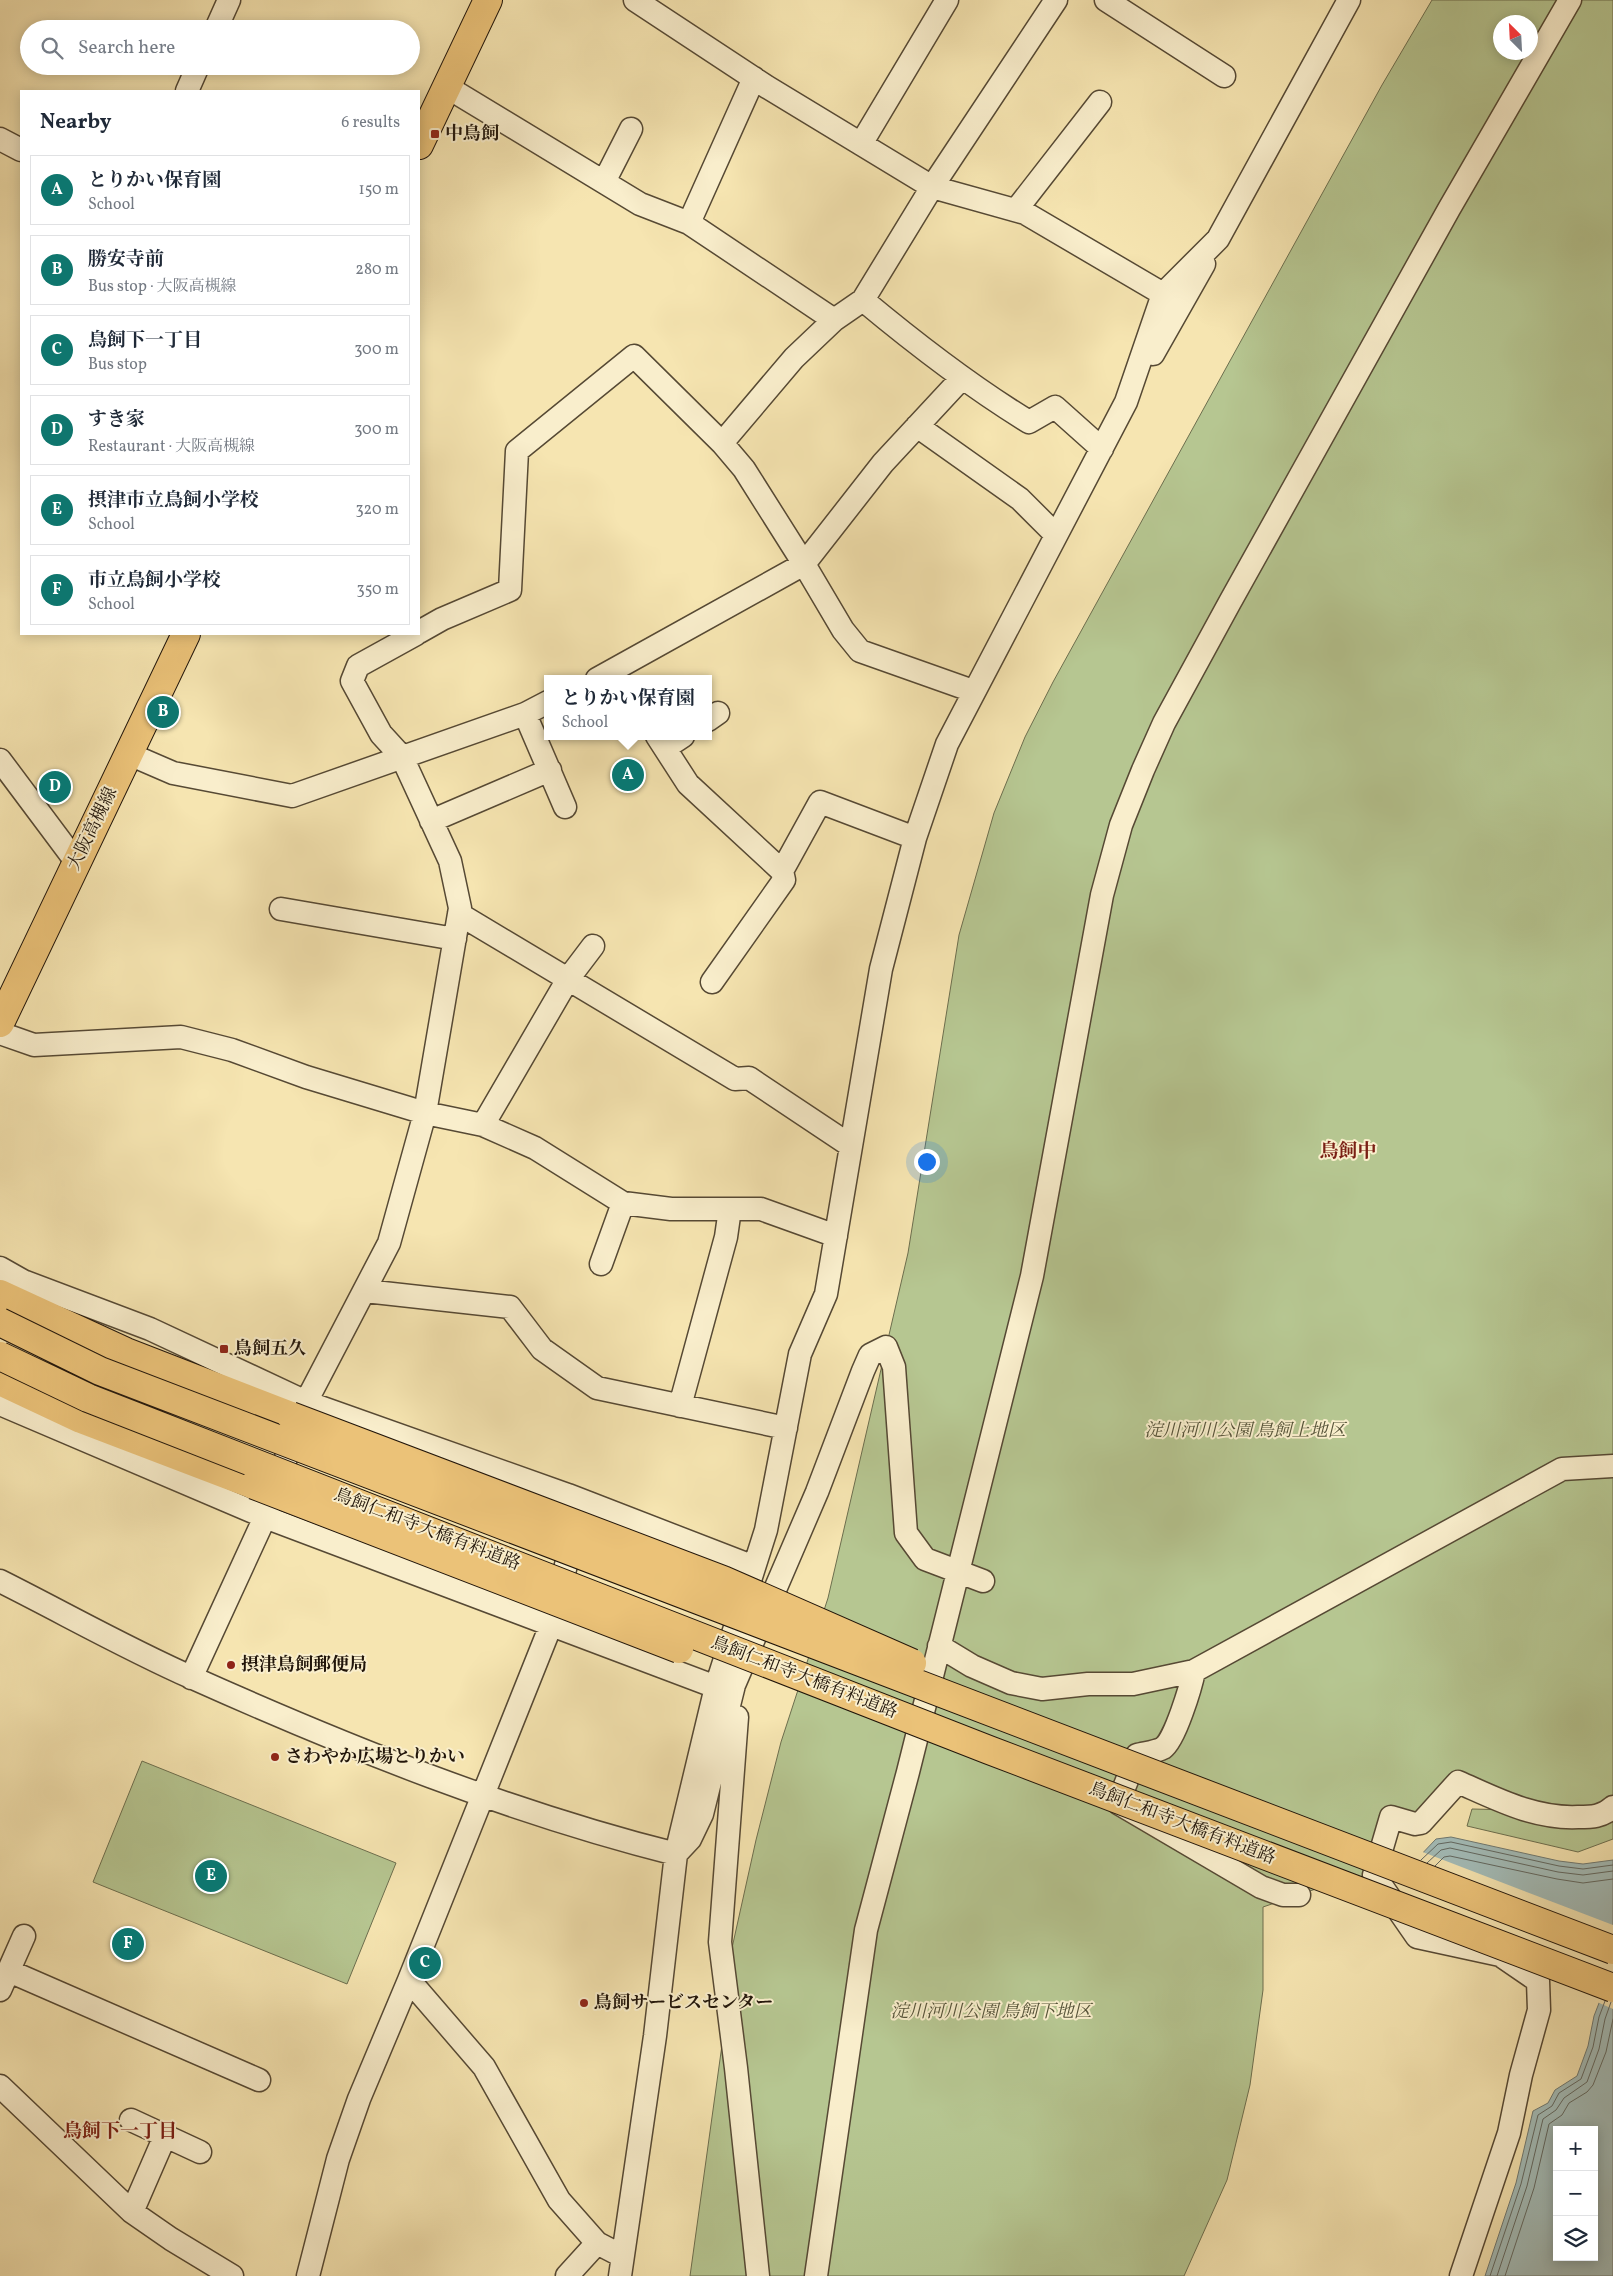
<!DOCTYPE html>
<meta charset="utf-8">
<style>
body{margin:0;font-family:Vollkorn,"Noto Serif JP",serif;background:#f2f2f3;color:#1f2937}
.controls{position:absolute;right:15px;bottom:15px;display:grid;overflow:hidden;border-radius:0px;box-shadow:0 2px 12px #0003}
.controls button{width:45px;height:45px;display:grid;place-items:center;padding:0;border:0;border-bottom:1px solid #e0e1e3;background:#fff;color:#1f2937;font:25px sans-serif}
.compass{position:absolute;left:1493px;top:15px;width:45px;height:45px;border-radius:50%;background:#fff;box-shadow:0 2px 12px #0003;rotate:336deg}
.you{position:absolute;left:926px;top:1161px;width:18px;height:18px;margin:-12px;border:4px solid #fff;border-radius:50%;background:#1a73e8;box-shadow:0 0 0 8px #1a73e833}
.badge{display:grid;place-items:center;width:32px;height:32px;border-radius:50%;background:#0f766e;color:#fff;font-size:16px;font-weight:700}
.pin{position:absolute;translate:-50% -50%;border:2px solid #fff;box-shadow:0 1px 5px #0006}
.popup{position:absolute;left:544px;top:675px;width:168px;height:65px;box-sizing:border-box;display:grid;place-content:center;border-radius:0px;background:#fff;filter:drop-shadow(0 1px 4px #0005);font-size:16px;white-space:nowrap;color:#747a83}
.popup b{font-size:19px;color:#1f2937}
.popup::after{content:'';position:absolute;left:50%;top:100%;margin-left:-10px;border:10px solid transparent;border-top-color:#fff}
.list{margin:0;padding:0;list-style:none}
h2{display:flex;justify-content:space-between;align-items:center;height:65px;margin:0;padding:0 20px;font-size:21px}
h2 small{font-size:16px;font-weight:400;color:#747a83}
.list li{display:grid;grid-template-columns:32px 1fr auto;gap:15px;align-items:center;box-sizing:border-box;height:70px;margin:0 10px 10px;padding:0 10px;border:1px solid #e0e1e3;border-radius:0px}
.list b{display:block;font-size:19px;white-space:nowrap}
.list p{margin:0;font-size:16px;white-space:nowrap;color:#747a83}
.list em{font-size:16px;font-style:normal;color:#747a83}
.icon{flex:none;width:28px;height:28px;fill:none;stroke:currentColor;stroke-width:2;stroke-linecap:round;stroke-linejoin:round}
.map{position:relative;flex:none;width:1613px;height:2276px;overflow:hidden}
.search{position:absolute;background:#fff;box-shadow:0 2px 12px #0003;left:20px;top:20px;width:400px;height:55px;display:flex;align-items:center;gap:12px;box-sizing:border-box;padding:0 18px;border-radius:28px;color:#747a83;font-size:19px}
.panel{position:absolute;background:#fff;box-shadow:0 2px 12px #0003;left:20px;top:90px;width:400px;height:545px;border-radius:0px}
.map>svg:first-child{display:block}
.green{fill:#b6c691;stroke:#6c6e4e;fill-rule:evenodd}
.water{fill:#a3bcb8;stroke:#6f7972;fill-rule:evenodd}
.pier{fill:#f6e5b1}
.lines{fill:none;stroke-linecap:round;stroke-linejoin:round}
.shore{stroke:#626861;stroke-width:1}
.minor-casing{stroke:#564934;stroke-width:25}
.major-casing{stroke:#21150a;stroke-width:30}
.minor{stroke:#f9eecc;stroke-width:22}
.major{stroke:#ebc278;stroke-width:28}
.major-bridge-casing{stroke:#21150a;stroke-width:30;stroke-linecap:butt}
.major-bridge{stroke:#ebc278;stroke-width:28}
.poi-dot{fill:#8f2418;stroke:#f9eecc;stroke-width:2}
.labels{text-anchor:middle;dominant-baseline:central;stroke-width:4;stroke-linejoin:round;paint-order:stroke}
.poi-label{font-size:18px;font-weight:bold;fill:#21150a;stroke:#f9eecc;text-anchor:start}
.street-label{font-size:18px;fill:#21150a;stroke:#f9eecc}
.park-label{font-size:18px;font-style:italic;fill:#555339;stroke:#f9eecc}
.neighbourhood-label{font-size:19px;font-weight:bold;fill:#7a1f14;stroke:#f9eecc}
</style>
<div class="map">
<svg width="1613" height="2276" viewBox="0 0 1613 2276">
<rect width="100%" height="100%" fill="#f6e5b1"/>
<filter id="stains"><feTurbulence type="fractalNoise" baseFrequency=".004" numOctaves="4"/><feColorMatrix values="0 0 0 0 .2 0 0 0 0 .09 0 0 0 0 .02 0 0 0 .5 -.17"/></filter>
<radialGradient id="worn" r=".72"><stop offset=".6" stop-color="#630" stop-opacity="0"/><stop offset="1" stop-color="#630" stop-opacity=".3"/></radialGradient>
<!-- green -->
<path class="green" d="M1432 0H1613V1795L1607 1801 1613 1812V1839L1578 1852 1467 1826 1472 1809 1556 1811 1459 1784 1436 1811 1391 1823 1374 1875 1348 1878 1263 1907V1990L1250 2085 1227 2180 1184 2276H690L727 2009 724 1984 756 1840 781 1742 828 1598 908 1253 959 935 994 813 1025 737 1053 682 1382 85ZM1500 22H1530V52H1500Z
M142 1761 396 1863 347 1984 93 1882Z"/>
<!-- water -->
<path class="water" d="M1451 1837 1559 1861 1583 1864 1613 1860V2276H1485L1516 2183 1533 2111 1548 2103 1555 2090 1577 2076 1588 2046 1594 2016 1611 1972 1396 1881 1436 1839ZM1557 2130H1594V2257H1557Z"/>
<!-- pier -->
<path class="pier" d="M1420 1851 1613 1925V2009L1597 2002 1608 1973 1394 1883V1879Z"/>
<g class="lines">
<!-- shore -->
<path class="shore" d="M1421 1860 1438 1844 1451 1842 1559 1866 1583 1869 1613 1865
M1427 1863 1441 1850 1450 1848 1558 1872 1583 1875 1613 1871
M1435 1866 1444 1857 1450 1856 1557 1879 1583 1883 1613 1879
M1490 2276 1521 2184 1538 2115 1552 2106 1559 2093 1581 2079 1593 2047 1599 2017 1605 2001
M1497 2276 1527 2186 1543 2119 1556 2110 1564 2098 1587 2082 1599 2049 1605 2019 1611 2002
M1505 2276 1534 2188 1549 2124 1562 2115 1569 2103 1587 2092 1593 2085 1606 2052 1613 2019"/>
<defs>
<path id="minor" d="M635 0 767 87 932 187 1025 213 1163 294
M1106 0 1224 76
M216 29 229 0
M447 87 640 204 689 223 834 320
M187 91 198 66
M0 139 21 150
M861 144 947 0
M604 182 631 129
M1016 210 1100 102
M689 223 754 78
M863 300C917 345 970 386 1029 422L1055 407 1102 449
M1153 354 1204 264
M961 379 883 463 804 564 843 630 860 651 973 691
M917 426 1020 499 1056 535
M419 632 442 619 510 590 517 451 634 356 722 443
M597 679 804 564 744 469 722 443 794 358 834 320 863 300 932 187 1056 0
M525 714 565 807
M708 720 718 713
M657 736 688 784 782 871
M665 748 683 736
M129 754 173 773 292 796 525 714 548 702
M0 760 77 863
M431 821 550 770
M281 909 455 939
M459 914 735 1079 749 1078 851 1146
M712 982 784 880 782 871 820 802 915 838
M0 1033 34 1045 181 1037 232 1050 306 1077 425 1113 483 1125 535 1148 623 1203 671 1209H761L836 1236
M483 1125 568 979 593 946
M601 1264 623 1203
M0 1268 23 1281 150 1329 306 1402 568 1495 754 1567
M365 1291 510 1307 542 1349 597 1388 786 1428
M0 1404 265 1517 716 1687
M680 1406 726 1237 730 1209
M0 1581C64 1613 127 1649 193 1678 347 1747 512 1813 676 1854L690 1839 702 1814 734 1685 817 1492 863 1371 870 1355 886 1347 894 1367 906 1533 925 1559 983 1581
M939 1646 972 1666 1011 1683 1042 1689 1088 1684H1133L1194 1671 1562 1469 1613 1466
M1194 1671C1191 1686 1175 1740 1163 1748 1156 1752 1144 1753 1137 1755L1118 1803 1261 1887 1283 1895H1299
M191 1678 265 1517 306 1402 389 1243 425 1113 460 908 450 861 402 757 381 734 352 681 358 666 416 634
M737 1717 720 1942 736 2068 758 2276
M9 1971 259 2080
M409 1980 484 2067 559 2200 597 2243 622 2256
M0 1990 24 1936
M0 2086 132 2212 171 2239 232 2276
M131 2120 200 2152
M132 2212 165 2136
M308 2276 338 2159 359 2099 409 1980 551 1625 582 1501
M567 2276 597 2243
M620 2276 655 2036 676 1854 716 1687 766 1530 800 1354 826 1294 881 969 915 838 947 744 1126 402 1163 294 1218 239 1349 0
M816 2276 866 1930 908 1772 1032 1276 1102 895 1121 825 1143 770 1164 723 1230 602 1449 209 1570 0
M1461 2276 1509 2133 1521 2075 1539 2010 1538 1981 1500 1955 1417 1937 1374 1875 1391 1817 1415 1824 1421 1823 1458 1782C1497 1799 1534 1819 1578 1817 1592 1817 1602 1817 1613 1807"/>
<path id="major" d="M419 145 488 0
M0 1023 186 634
M0 1294 126 1352 291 1416
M0 1381 81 1419 254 1485"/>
</defs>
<!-- minor casing -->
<use href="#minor" class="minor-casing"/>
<!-- major casing -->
<use href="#major" class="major-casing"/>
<!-- minor -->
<use href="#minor" class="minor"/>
<!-- major -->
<use href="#major" class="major"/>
<defs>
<path id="major-bridge" d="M0 1322 100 1371 1613 1950
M0 1356 88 1398 989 1750 1613 1988
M291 1416 723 1580 912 1663
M254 1485 679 1649"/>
</defs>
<!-- major-bridge casing -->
<use href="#major-bridge" class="major-bridge-casing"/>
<!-- major-bridge -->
<use href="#major-bridge" class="major-bridge"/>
</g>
<!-- markers -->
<g class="poi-dot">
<rect x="430" y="129" width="10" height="10" rx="2.5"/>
<rect x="219" y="1344" width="10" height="10" rx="2.5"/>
<circle cx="231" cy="1665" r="5"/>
<circle cx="275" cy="1757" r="5"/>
<circle cx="584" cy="2003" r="5"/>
</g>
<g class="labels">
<!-- poi labels -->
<g class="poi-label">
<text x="445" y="134">中鳥飼</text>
<text x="234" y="1349">鳥飼五久</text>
<text x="241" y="1665">摂津鳥飼郵便局</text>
<text x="285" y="1757">さわやか広場とりかい</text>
<text x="594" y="2003">鳥飼サービスセンター</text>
</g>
<!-- street labels -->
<g class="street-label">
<text transform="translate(93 829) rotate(-64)">大阪高槻線</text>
<text transform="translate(427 1530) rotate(21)">鳥飼仁和寺大橋有料道路</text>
<text transform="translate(804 1678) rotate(21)">鳥飼仁和寺大橋有料道路</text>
<text transform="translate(1182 1824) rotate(21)">鳥飼仁和寺大橋有料道路</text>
</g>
<!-- park labels -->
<g class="park-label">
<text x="1245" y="1431">淀川河川公園 鳥飼上地区</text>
<text x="991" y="2012">淀川河川公園 鳥飼下地区</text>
</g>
<!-- neighbourhood labels -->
<g class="neighbourhood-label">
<text x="1348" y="1152">鳥飼中</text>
<text x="120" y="2132">鳥飼下一丁目</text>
</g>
</g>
<rect width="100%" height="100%" filter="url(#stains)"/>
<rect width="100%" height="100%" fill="url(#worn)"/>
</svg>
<div class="controls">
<button>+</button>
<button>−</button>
<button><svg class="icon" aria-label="layers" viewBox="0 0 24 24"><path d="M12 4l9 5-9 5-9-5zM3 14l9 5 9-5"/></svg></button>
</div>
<svg class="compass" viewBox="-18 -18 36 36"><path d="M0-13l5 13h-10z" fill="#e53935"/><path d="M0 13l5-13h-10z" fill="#747a83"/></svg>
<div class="you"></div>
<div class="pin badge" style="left:628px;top:775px">A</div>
<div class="popup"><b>とりかい保育園</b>School</div>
<div class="pin badge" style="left:163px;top:712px">B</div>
<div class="pin badge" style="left:425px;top:1963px">C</div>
<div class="pin badge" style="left:55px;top:787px">D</div>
<div class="pin badge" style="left:211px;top:1876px">E</div>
<div class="pin badge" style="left:128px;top:1944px">F</div>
<div class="search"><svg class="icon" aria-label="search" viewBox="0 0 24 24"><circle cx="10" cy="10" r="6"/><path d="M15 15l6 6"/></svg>Search here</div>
<section class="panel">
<h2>Nearby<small>6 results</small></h2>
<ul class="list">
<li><span class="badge">A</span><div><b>とりかい保育園</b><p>School</p></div><em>150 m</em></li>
<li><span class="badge">B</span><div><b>勝安寺前</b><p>Bus stop · 大阪高槻線</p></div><em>280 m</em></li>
<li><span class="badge">C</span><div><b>鳥飼下一丁目</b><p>Bus stop</p></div><em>300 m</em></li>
<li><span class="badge">D</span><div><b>すき家</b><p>Restaurant · 大阪高槻線</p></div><em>300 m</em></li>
<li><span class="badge">E</span><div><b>摂津市立鳥飼小学校</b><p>School</p></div><em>320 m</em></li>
<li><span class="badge">F</span><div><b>市立鳥飼小学校</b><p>School</p></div><em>350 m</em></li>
</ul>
</section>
</div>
